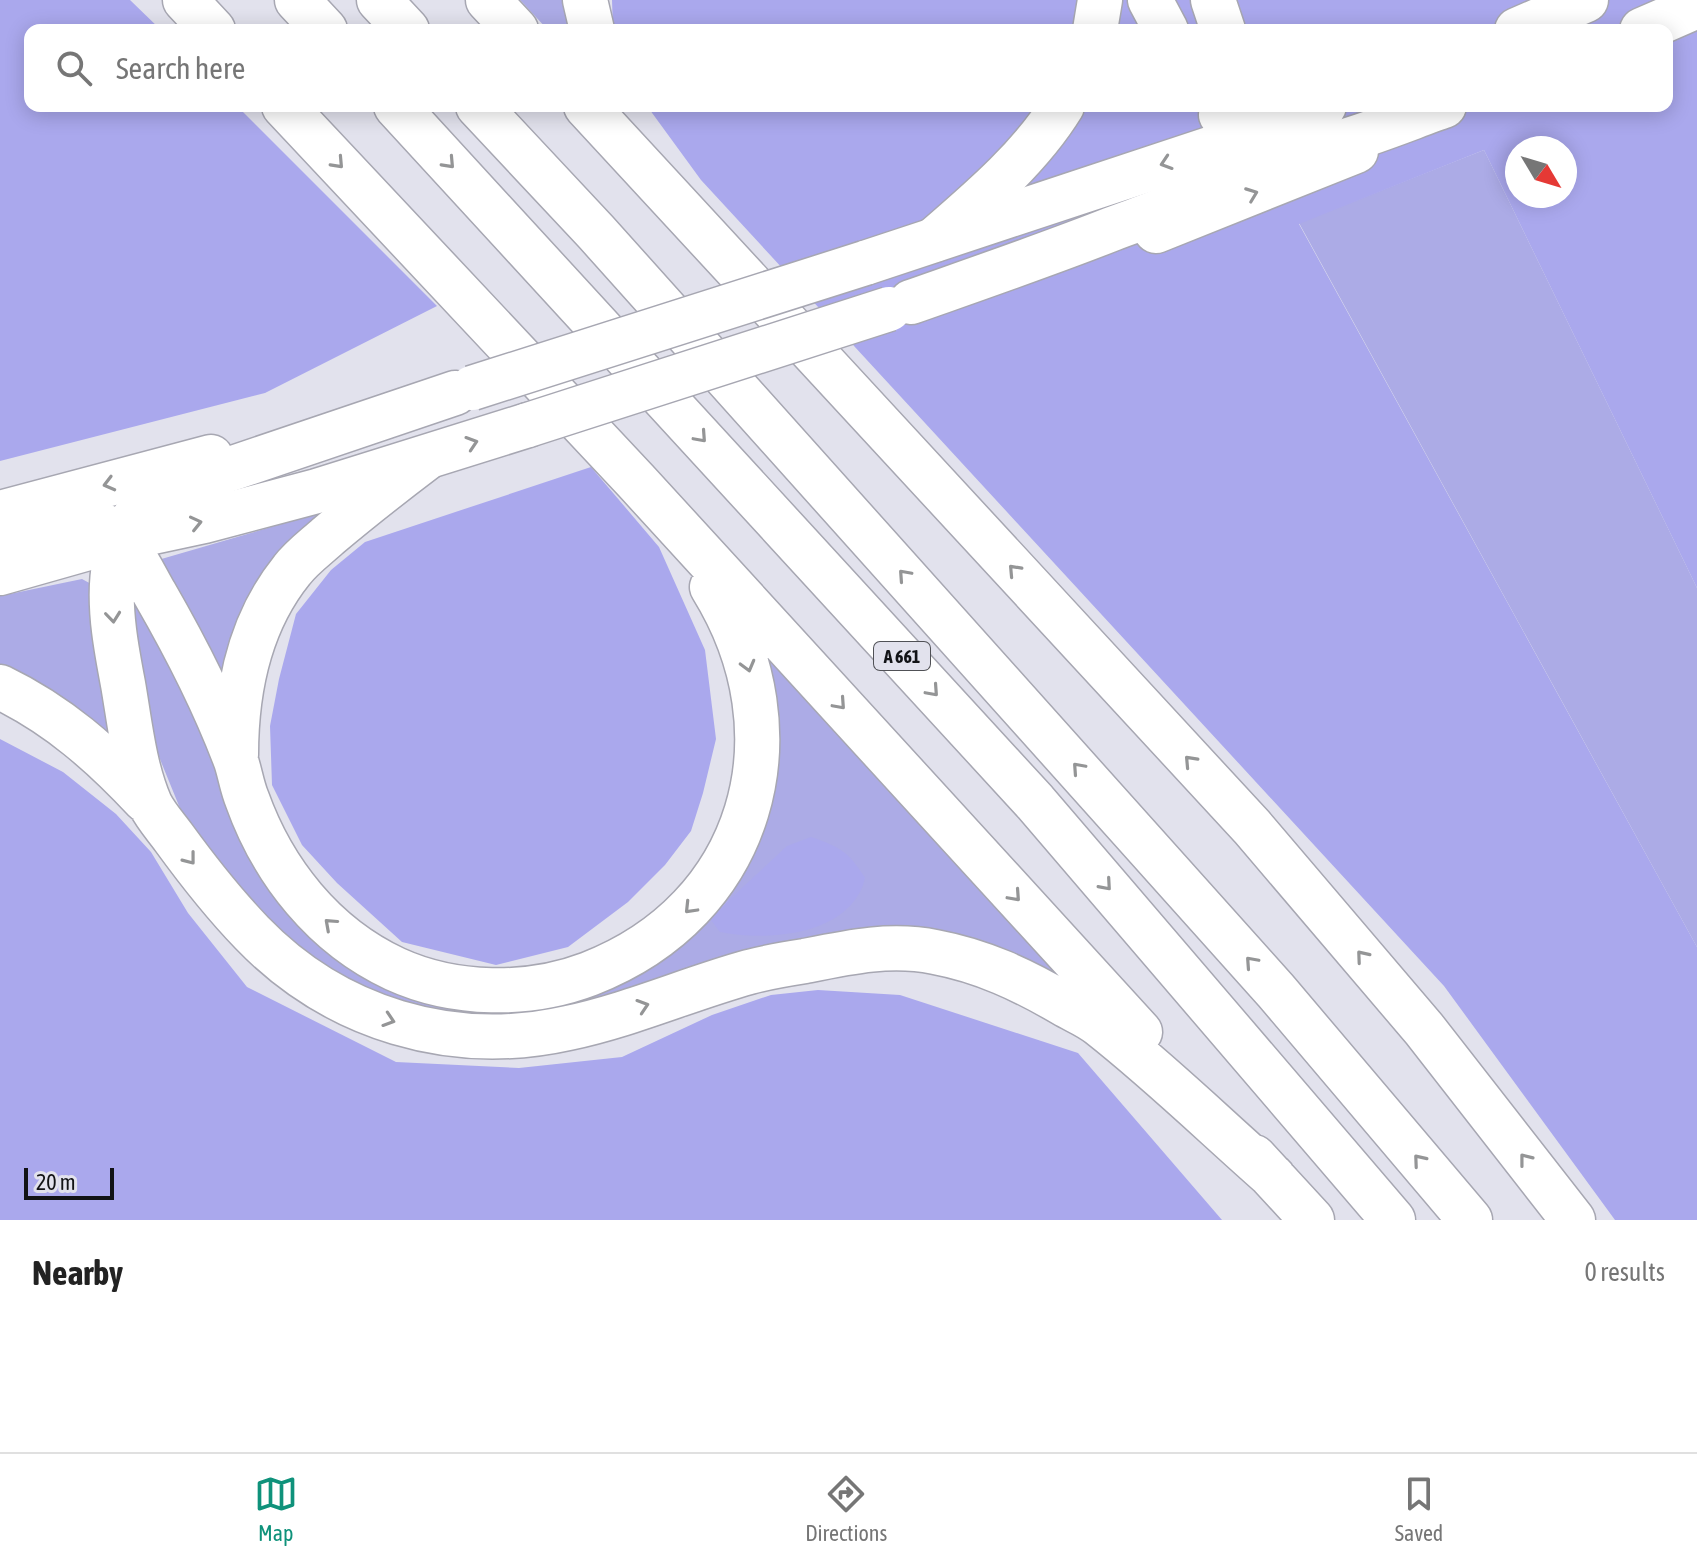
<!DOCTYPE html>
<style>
body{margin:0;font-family:"Asap Condensed",sans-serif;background:#f2f2f2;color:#222}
.compass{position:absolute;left:1505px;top:136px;width:72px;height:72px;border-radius:50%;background:#fff;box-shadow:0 4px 20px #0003;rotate:128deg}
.scale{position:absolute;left:24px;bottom:20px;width:90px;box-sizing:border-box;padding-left:8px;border:4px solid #121316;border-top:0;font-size:22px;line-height:28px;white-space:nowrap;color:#121316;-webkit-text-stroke:6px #e2e2ed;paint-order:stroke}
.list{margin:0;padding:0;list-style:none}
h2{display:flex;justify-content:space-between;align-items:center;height:104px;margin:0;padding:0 32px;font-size:34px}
h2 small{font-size:26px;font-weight:400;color:#767676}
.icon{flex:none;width:44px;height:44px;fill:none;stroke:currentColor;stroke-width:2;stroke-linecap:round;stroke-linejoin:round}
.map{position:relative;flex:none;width:1697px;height:1220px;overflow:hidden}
.search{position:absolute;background:#fff;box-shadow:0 4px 20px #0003;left:24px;right:24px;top:24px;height:88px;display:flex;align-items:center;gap:20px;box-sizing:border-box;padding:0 28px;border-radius:16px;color:#767676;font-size:30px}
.sheet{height:232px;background:#fff}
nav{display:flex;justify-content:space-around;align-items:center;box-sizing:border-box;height:112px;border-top:2px solid #e0e0e0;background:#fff;font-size:22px;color:#767676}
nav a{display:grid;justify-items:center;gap:4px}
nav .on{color:#0f927b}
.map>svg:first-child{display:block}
.green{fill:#acabe6;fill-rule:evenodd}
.forest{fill:#aaa8ed;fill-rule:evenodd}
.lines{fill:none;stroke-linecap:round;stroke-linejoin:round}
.secondary-casing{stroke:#a7a7b2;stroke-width:47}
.motorway-casing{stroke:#a7a7b2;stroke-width:47}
.secondary{stroke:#fff;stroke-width:44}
.motorway{stroke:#fff;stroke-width:44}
.secondary-bridge-casing{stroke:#a7a7b2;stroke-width:47;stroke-linecap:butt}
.secondary-bridge{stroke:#fff;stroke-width:44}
.oneway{stroke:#949596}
.labels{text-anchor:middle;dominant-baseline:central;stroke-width:8;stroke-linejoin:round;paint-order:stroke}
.shield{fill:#e2e2ed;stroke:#505156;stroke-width:2}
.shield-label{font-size:18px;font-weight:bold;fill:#121316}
</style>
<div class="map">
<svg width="1697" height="1220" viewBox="0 0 1697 1220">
<rect width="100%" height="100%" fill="#e2e2ed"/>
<!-- green -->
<path class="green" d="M520 0H570L576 30H548Z
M1484 150 1697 588V947L1299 223Z
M319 513 328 517 227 713 158 560Z
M82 579 93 585 119 745 0 675V596Z
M132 587 137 588 253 844 463 1008 721 897 753 626 1068 983 999 950 478 1022 368 996 278 936 188 828 153 742 141 693ZM865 878 716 912 742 889Z"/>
<!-- forest -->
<path class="forest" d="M0 0H130L161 30H30V106H237L437 306 265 393 0 461Z
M612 0H1697V588L1484 150 1299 224 1697 947V1220H1615L1444 986 701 180 647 106H1667V30H613ZM1517 148H1565V196H1517Z
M591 467 659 547 705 650 716 739 703 793 691 831 665 865 628 902 568 947 496 965 402 942 337 883 302 845 272 785 270 726 279 679 296 614 331 570 365 542Z
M0 739 63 772 116 814 151 852 188 913 247 987 396 1062 519 1068 622 1057 712 1015 771 995 818 990 900 995 1078 1053 1222 1220H0Z
M811 837C840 847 849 852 865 878 852 935 768 942 720 932L711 920 716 912 787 846Z"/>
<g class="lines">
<defs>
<path id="secondary" d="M1517 30 1586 0
M1642 30 1697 6
M1156 231 1356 151
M865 263 1240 139 1324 106
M0 513 211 457
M0 573 120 539 204 521 317 491 528 425"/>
<path id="motorway" d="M185 0 213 30
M297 0 325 30
M379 0 407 30
M488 0 516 30
M585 0 592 30
M1150 0 1166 30
M1213 0 1223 30
M1095 30 1100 0
M284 106 636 481 1140 1032
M396 106 1035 802 1393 1220
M478 106 596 232 1276 991 1470 1220
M586 106 1252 827 1424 1029 1573 1220
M1221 115C1233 130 1243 145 1263 151 1304 164 1402 120 1444 106
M934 240C979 201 1030 158 1062 106
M911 302C979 278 1046 255 1112 229 1148 215 1194 203 1221 174 1240 153 1239 132 1237 106
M455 393 165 491C94 532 110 616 123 684 130 724 134 767 150 804 156 816 166 827 174 838 198 871 224 904 252 933 335 1019 452 1054 568 1028 630 1015 688 989 749 972 767 967 786 964 805 961 849 952 891 943 935 952 983 961 1023 980 1064 1004 1076 1011 1089 1016 1100 1025 1160 1072 1215 1126 1273 1177
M0 530C33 524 72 511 104 526 128 538 142 572 155 594 185 646 215 705 236 761 240 773 242 787 247 799 273 872 324 936 395 969 454 996 529 997 589 974 754 910 803 734 712 587
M0 687C58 715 102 754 145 800
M236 755C236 689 250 622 292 570 302 557 316 547 328 536 360 509 392 484 425 459
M1254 1157 1312 1220"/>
</defs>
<!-- secondary casing -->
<use href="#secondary" class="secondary-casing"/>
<!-- motorway casing -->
<use href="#motorway" class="motorway-casing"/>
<!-- secondary -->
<use href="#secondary" class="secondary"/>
<!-- motorway -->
<use href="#motorway" class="motorway"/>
<defs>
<path id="secondary-bridge" d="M472 388 865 263
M528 425 889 309"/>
</defs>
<!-- secondary-bridge casing -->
<use href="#secondary-bridge" class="secondary-bridge-casing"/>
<!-- secondary-bridge -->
<use href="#secondary-bridge" class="secondary-bridge"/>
</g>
<!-- one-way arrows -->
<defs><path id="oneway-chevron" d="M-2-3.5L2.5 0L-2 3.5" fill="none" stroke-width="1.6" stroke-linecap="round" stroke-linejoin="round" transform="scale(2)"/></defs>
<g class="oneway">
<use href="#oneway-chevron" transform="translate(338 163) rotate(47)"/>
<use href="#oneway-chevron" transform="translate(449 163) rotate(47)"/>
<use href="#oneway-chevron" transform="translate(1166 163) rotate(162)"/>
<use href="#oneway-chevron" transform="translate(1252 194) rotate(-21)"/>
<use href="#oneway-chevron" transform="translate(701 437) rotate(48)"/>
<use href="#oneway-chevron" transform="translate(472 443) rotate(-18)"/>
<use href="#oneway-chevron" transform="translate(109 484) rotate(165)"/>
<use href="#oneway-chevron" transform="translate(196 523) rotate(-13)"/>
<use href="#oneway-chevron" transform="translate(1014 570) rotate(-133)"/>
<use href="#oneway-chevron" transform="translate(904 575) rotate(-132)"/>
<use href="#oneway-chevron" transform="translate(113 617) rotate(84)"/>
<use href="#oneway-chevron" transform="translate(748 666) rotate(75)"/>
<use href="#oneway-chevron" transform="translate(933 691) rotate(48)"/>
<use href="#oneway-chevron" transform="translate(840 704) rotate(48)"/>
<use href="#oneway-chevron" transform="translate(1190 761) rotate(-133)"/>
<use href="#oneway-chevron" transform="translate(1078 768) rotate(-132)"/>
<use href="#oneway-chevron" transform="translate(190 859) rotate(52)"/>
<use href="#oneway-chevron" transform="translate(1106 885) rotate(49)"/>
<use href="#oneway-chevron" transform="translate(1015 896) rotate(48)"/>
<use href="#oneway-chevron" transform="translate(690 908) rotate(134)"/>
<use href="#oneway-chevron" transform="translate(330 924) rotate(-138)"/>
<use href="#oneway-chevron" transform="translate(1362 956) rotate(-130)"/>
<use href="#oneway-chevron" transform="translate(1251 962) rotate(-132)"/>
<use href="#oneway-chevron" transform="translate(643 1006) rotate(-18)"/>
<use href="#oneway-chevron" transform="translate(389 1020) rotate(18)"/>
<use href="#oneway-chevron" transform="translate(1525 1159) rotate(-128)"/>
<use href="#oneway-chevron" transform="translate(1419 1160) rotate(-130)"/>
</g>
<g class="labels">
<!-- shield labels -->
<rect class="shield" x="874" y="642" width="56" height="28" rx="6"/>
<g class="shield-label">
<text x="902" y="656">A 661</text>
</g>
</g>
</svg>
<svg class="compass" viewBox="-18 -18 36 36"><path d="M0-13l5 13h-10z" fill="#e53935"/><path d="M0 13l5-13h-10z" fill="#767676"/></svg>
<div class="scale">20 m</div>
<div class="search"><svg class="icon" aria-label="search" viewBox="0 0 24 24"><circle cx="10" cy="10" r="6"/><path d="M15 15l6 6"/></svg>Search here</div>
</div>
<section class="sheet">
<h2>Nearby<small>0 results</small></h2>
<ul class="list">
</ul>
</section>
<nav>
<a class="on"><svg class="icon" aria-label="map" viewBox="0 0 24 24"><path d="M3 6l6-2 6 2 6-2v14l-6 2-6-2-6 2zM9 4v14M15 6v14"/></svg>Map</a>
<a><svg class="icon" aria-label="directions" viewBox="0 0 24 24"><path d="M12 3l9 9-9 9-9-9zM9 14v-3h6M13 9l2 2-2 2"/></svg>Directions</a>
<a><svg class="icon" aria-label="saved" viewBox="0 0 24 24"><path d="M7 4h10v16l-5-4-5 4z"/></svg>Saved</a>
</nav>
